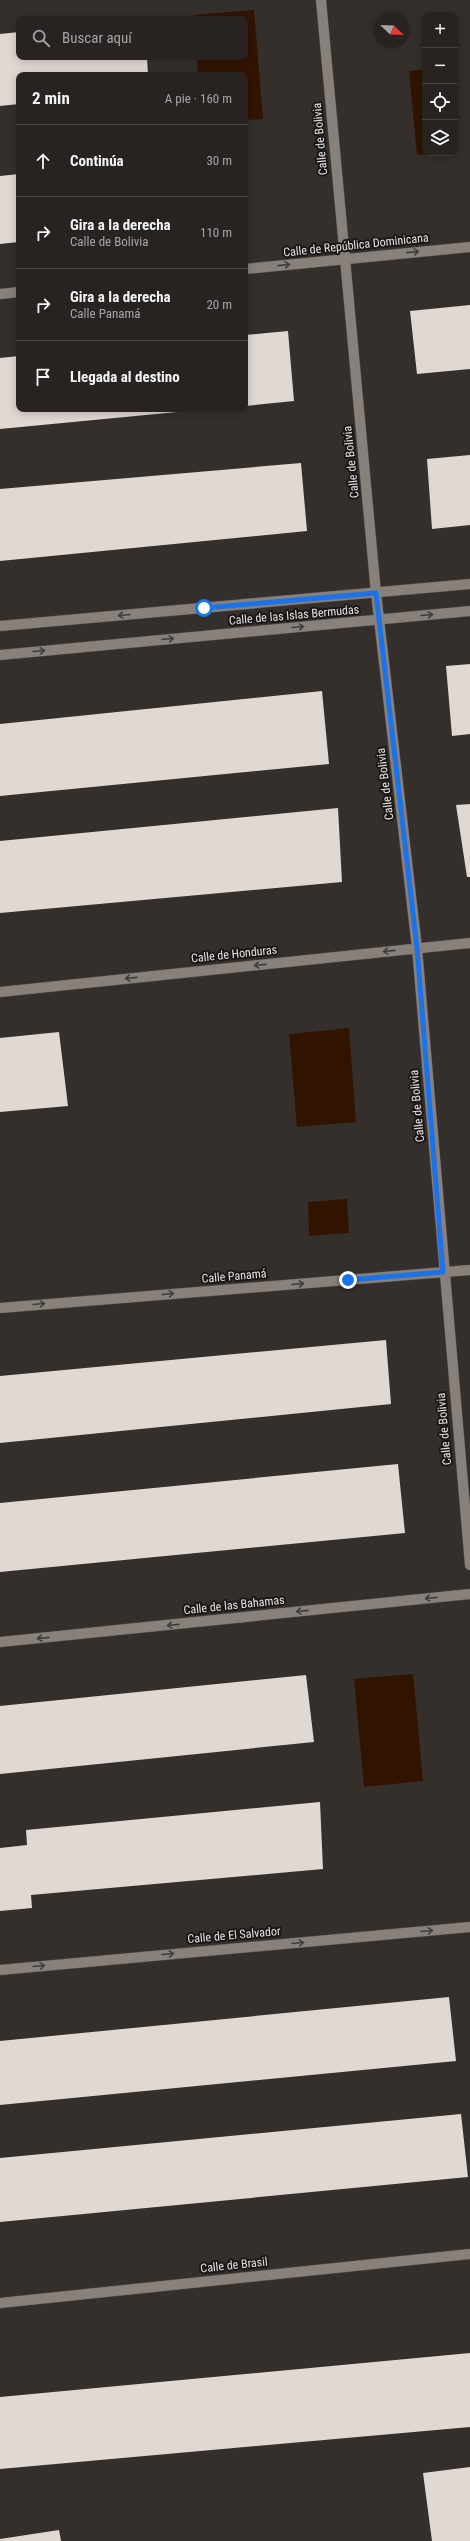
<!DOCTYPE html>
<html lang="es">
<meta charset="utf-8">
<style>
body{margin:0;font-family:"Roboto Condensed",sans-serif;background:#342f2d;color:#f1f3f6}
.controls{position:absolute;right:12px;top:12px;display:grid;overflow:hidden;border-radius:8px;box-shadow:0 2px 10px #0003}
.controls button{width:36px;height:36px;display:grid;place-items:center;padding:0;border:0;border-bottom:1px solid #44403e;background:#282320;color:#f1f3f6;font:20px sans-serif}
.compass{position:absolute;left:374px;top:12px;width:36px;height:36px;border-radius:50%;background:#282320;box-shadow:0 2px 10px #0003;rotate:113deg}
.stop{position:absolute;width:12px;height:12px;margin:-9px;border:3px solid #1a73e8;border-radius:50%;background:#fff}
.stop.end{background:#1a73e8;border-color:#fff;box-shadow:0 1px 4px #0008}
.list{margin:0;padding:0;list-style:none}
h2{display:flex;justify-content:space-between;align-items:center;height:52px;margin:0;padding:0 16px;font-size:17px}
h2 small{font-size:13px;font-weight:400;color:#a5a4a5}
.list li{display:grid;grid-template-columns:26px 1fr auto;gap:12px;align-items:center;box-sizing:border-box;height:72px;padding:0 16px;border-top:1px solid #44403e}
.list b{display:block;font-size:15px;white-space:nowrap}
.list p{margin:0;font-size:13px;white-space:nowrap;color:#a5a4a5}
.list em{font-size:13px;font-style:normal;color:#a5a4a5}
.icon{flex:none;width:22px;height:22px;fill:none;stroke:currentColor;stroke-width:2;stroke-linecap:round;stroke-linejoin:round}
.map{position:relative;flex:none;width:470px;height:2541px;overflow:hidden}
.search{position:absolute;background:#282320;box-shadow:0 2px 10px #0003;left:16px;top:16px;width:232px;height:44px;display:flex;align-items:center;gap:10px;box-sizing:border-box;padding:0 14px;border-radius:8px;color:#a5a4a5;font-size:15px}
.panel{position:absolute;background:#282320;box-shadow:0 2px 10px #0003;left:16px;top:72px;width:232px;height:340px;border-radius:8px}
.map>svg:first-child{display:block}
.water{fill:#311400}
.building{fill:#e0d8d3}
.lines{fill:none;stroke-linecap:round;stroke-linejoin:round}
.street-casing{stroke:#504b48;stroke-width:11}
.street{stroke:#87807b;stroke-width:10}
.oneway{stroke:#403c39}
.route{stroke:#1a73e8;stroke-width:5}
.labels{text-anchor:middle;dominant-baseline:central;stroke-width:4;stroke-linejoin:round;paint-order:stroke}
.street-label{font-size:12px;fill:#e4e0de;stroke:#1a1816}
</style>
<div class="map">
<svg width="470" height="2541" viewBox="0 0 470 2541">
<rect width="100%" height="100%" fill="#352f2b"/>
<!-- water -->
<path class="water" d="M254 10 263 119 245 120V75H198L197 57H245V19H194V15Z
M425 69V153H437L417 155 409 71Z
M349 1028 356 1122 297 1127 289 1034Z
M347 1199 349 1233 309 1236 308 1202Z
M413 1674 423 1781 364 1787 354 1679Z"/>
<!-- building -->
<path class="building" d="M19 32V57H147L148 75H19V104L0 106V34Z
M19 174V242L0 244V176Z
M470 305V369L417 374 410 311Z
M288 331 294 401 245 406V335Z
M19 356V409L198 410 0 429V358Z
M470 455V525L432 529 427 459Z
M301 463 307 531 0 561V489Z
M470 664V734L452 736 446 666Z
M322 691 329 764 0 796V724Z
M470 804V877H467L456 805Z
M338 808 342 882 0 913V841Z
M59 1032 68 1106 0 1112V1038Z
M386 1340 391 1404 0 1443V1376Z
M398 1464 405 1533 0 1572V1503Z
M306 1675 314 1742 0 1774V1706Z
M320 1802 323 1869 31 1895 32 1908 0 1911V1848L27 1845 26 1830Z
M449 1997 456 2061 0 2105V2041Z
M461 2114 468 2177 0 2222V2158Z
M470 2353V2427L0 2469V2397Z
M470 2467V2541H432L423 2473Z
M59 2530 61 2541H0V2539Z"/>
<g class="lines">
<defs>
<path id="street" d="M321 0 376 593 417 948 470 1565
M245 269 470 247
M0 294 19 292
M0 626 470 584
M0 655 470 611
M0 992 470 943
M0 1308 470 1270
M0 1642 470 1594
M0 1970 470 1927
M0 2303 470 2254"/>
</defs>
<!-- street casing -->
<use href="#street" class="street-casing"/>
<!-- street -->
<use href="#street" class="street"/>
</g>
<!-- one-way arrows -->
<defs><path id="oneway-shaft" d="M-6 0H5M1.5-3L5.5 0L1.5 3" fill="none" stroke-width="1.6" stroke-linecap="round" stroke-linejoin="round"/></defs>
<g class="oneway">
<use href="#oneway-shaft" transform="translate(413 252) rotate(-6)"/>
<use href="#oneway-shaft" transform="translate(284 265) rotate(-6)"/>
<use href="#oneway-shaft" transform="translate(124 615) rotate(175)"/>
<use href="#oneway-shaft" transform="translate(427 615) rotate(-5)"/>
<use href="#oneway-shaft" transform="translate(298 627) rotate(-5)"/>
<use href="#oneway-shaft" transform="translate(168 639) rotate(-5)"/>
<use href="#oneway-shaft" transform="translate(39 651) rotate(-5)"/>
<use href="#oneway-shaft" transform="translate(389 951) rotate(174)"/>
<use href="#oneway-shaft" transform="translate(260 965) rotate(174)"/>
<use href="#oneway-shaft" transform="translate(131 978) rotate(174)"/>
<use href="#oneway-shaft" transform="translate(298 1284) rotate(-5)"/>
<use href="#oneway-shaft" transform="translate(168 1294) rotate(-5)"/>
<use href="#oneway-shaft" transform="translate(39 1304) rotate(-5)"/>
<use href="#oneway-shaft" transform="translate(431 1598) rotate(174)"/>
<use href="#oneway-shaft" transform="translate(302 1611) rotate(174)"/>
<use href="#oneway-shaft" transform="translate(173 1625) rotate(174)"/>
<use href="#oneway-shaft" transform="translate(43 1638) rotate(174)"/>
<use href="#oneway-shaft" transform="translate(427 1931) rotate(-5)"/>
<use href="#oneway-shaft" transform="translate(298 1943) rotate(-5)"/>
<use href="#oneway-shaft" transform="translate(168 1954) rotate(-5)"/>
<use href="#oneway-shaft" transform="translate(39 1966) rotate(-5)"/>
</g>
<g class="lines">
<!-- route -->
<path class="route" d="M204 608 376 593 417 948 443 1272 348 1280"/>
</g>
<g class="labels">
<!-- street labels -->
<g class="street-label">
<text transform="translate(320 139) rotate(-95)">Calle de Bolivia</text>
<text transform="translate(356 245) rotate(-6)">Calle de República Dominicana</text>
<text transform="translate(351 462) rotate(-96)">Calle de Bolivia</text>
<text transform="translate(294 615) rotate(-5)">Calle de las Islas Bermudas</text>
<text transform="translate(385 784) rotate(-97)">Calle de Bolivia</text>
<text transform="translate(234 954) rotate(-6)">Calle de Honduras</text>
<text transform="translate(417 1106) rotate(-95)">Calle de Bolivia</text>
<text transform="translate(234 1276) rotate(-5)">Calle Panamá</text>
<text transform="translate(444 1429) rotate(-95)">Calle de Bolivia</text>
<text transform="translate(234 1605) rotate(-6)">Calle de las Bahamas</text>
<text transform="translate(234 1935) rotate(-5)">Calle de El Salvador</text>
<text transform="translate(234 2265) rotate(-6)">Calle de Brasil</text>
</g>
</g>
</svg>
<div class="controls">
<button>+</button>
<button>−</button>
<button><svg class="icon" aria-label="locate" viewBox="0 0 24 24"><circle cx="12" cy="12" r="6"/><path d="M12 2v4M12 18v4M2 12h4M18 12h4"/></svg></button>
<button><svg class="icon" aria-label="layers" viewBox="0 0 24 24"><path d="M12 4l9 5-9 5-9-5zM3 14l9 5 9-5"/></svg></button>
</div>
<svg class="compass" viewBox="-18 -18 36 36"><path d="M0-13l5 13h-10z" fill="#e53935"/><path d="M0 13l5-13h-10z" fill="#a5a4a5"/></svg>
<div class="stop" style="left:204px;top:608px"></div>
<div class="stop end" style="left:348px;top:1280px"></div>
<div class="search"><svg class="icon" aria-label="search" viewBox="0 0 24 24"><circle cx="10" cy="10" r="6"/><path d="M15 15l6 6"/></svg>Buscar aquí</div>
<section class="panel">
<h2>2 min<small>A pie · 160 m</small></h2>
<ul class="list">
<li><svg class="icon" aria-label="ahead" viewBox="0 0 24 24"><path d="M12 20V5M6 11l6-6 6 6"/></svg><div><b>Continúa</b></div><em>30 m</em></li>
<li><svg class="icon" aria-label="right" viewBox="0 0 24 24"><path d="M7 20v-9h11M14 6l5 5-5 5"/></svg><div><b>Gira a la derecha</b><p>Calle de Bolivia</p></div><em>110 m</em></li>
<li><svg class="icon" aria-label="right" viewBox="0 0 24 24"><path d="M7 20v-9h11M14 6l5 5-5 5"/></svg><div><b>Gira a la derecha</b><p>Calle Panamá</p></div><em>20 m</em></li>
<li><svg class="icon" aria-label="arrive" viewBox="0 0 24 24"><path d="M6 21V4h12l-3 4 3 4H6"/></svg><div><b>Llegada al destino</b></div></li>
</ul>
</section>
</div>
